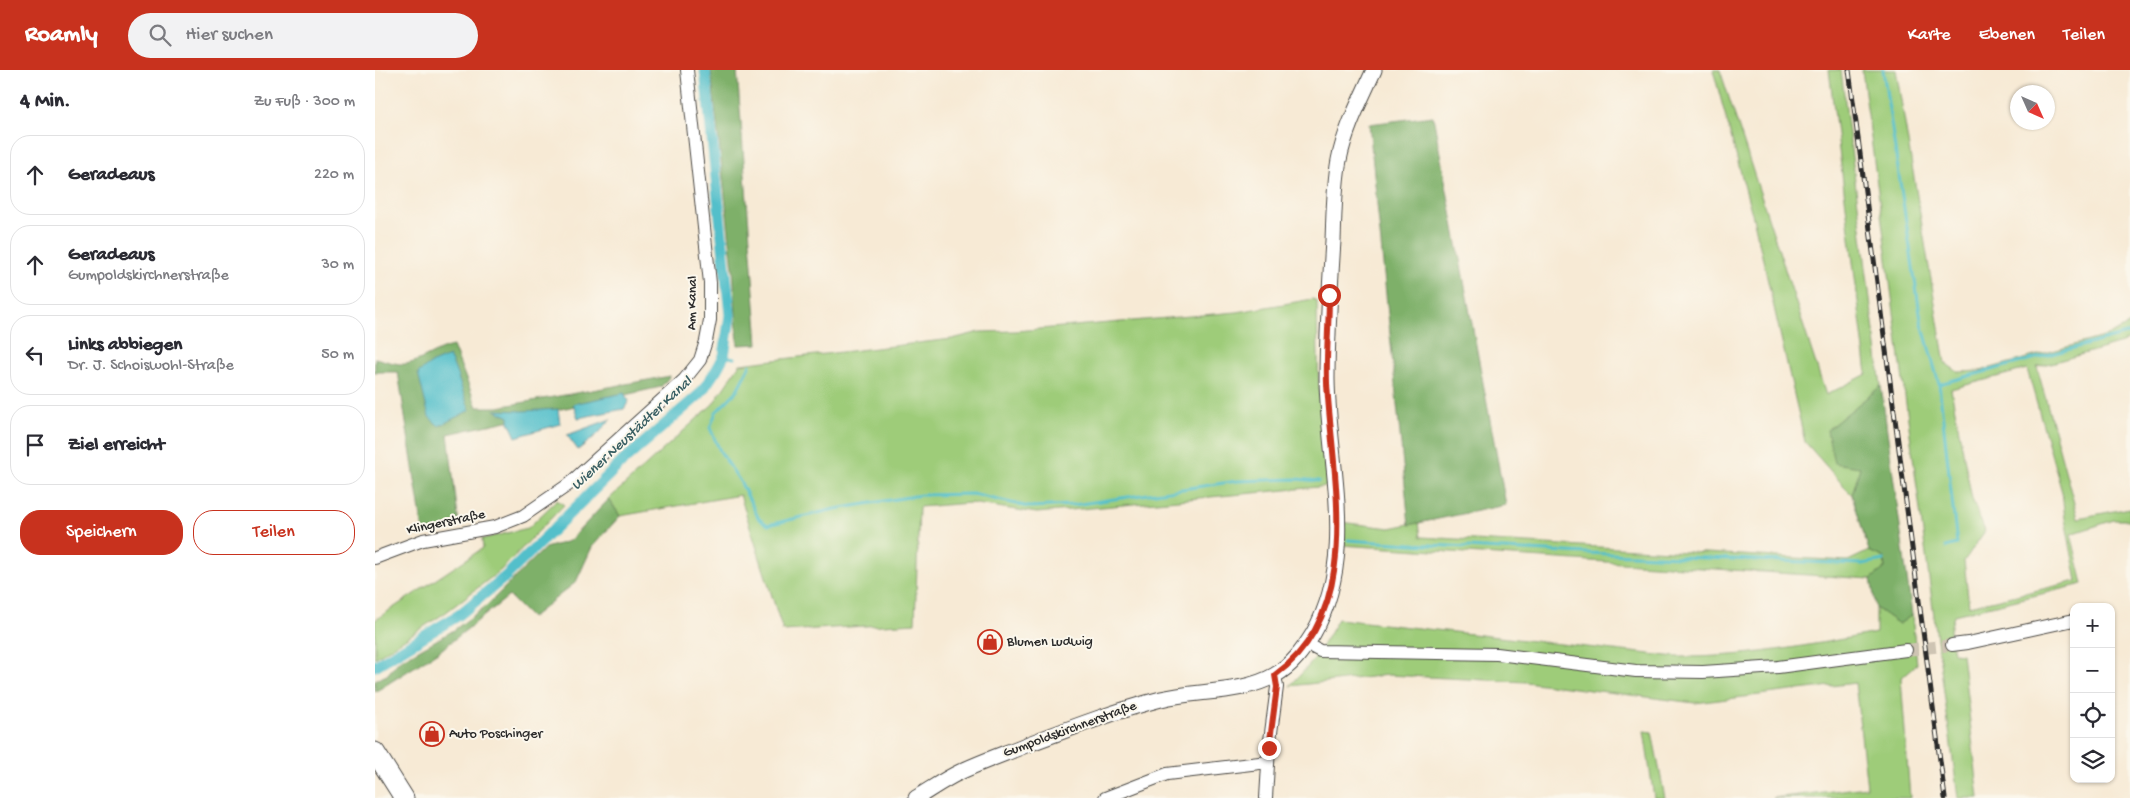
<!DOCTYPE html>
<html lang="de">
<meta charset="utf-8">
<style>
body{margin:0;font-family:"Gochi Hand",sans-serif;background:#f2f2f3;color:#2b2b33}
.controls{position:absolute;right:15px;bottom:15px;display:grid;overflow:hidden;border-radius:10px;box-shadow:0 1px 4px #0004}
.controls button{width:45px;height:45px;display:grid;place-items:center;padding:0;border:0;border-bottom:1px solid #e1e1e2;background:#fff;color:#2b2b33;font:25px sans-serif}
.compass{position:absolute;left:1635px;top:15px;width:45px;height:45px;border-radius:50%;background:#fff;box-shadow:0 1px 4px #0004;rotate:135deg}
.stop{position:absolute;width:15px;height:15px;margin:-11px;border:4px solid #c8321e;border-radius:50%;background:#fff}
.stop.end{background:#c8321e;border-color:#fff;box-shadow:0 1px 5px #0008}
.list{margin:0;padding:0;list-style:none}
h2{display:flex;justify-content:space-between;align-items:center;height:65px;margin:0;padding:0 20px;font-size:21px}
h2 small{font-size:16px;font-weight:400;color:#7c7c81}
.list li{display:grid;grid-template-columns:32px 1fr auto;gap:15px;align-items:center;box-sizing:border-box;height:80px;margin:0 10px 10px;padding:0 10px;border:1px solid #e1e1e2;border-radius:20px}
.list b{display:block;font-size:19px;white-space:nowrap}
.list p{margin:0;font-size:16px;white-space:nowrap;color:#7c7c81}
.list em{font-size:16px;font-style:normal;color:#7c7c81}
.actions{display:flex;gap:10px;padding:15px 20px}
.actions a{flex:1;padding:11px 0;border:1px solid #c8321e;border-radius:20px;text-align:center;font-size:18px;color:#c8321e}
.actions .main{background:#c8321e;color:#fff}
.icon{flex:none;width:28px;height:28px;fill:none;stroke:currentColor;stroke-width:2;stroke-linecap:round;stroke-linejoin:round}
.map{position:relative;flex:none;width:1755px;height:728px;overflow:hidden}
header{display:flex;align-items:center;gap:30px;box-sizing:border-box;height:70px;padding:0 25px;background:#c8321e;color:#fff}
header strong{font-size:24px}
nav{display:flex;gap:28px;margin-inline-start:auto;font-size:18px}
.search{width:350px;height:45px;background:#f2f2f3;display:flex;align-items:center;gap:12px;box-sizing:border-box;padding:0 18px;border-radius:28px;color:#7c7c81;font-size:19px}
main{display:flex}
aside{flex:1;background:#fff}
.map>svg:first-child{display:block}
.green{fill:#9ecc79;stroke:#647c52;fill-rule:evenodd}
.forest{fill:#7eb069;stroke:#546e4a}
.water{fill:#52bfca;stroke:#3e757a}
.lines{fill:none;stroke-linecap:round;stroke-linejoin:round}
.stream{stroke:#52bfca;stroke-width:3}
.canal{stroke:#52bfca;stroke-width:11}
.minor-tunnel{stroke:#cec4b3;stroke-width:12;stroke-dasharray:12 6;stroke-linecap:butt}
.minor-casing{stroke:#4a4844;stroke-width:14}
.tertiary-casing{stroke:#4a4844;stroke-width:17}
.primary-casing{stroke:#4a4844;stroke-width:21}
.minor{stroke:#fff;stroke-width:12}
.tertiary{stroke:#fff;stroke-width:15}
.primary{stroke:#fff;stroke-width:19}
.rail-casing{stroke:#2b2b2b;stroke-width:5}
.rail{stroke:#fbf7ec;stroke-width:3;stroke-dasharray:9;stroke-linecap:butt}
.route{stroke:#c8321e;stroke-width:6}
.labels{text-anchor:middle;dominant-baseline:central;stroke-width:4;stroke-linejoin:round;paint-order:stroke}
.street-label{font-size:14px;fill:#2b2b2b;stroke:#fbf7ec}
.poi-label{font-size:14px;fill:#2b2b2b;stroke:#fbf7ec;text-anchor:start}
.water-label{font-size:15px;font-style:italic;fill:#395f63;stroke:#fbf7ec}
</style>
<header>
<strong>Roamly</strong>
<div class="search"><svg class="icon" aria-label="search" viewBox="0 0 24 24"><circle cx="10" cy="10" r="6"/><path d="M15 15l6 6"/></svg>Hier suchen</div>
<nav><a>Karte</a><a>Ebenen</a><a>Teilen</a></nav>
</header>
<main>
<aside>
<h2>4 Min.<small>Zu Fuß · 300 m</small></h2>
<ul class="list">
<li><svg class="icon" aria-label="ahead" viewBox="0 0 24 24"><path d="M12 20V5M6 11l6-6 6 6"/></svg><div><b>Geradeaus</b></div><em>220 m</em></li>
<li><svg class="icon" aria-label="ahead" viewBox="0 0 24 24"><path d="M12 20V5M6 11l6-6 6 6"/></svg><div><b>Geradeaus</b><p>Gumpoldskirchnerstraße</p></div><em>30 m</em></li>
<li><svg class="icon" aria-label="left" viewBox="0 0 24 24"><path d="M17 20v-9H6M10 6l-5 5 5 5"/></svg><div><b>Links abbiegen</b><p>Dr. J. Schoiswohl-Straße</p></div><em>50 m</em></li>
<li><svg class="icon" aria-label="arrive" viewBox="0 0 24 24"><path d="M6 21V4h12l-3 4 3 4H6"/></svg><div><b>Ziel erreicht</b></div></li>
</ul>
<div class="actions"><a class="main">Speichern</a><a>Teilen</a></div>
</aside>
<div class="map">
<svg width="1755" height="728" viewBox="0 0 1755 728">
<rect width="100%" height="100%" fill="#fbf7ec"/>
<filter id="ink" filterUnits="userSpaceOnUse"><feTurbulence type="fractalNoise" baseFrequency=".02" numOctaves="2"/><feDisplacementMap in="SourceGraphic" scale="10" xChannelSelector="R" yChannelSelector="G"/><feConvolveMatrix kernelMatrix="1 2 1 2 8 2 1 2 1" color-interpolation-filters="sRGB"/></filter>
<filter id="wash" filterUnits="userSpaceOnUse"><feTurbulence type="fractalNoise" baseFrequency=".0096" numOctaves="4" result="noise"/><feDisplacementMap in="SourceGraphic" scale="20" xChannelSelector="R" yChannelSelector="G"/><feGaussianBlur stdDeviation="1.12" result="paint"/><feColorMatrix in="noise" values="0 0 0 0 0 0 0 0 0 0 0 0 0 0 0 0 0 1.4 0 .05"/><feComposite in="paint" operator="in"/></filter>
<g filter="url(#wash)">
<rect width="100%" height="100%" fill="#f7ead5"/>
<!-- green -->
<path class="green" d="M1338 0H1345L1451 325 1492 304 1454 0H1466L1506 316 1452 360 1486 397 1477 425 1430 372 1380 155Z
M1487 0H1521L1570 293 1583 302 1605 301 1732 266 1755 254V269L1747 273 1662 297 1703 448 1755 438V450H1739L1696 464 1708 514 1579 545 1575 560 1578 583 1587 584 1604 728H1583ZM1652 299 1687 422 1690 449 1702 511 1594 536 1589 491 1610 461 1597 429 1576 319Z
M938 229 942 231C943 293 943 355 954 416L662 443 595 433 544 437 540 553 408 561 365 425 245 446 234 429 338 334 365 294 577 269 605 262 641 261 862 242Z
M182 430 189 435 126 500 70 543 0 588V550L108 478 107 469 153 458Z
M965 452 1015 458 1044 452 1046 467 1473 491 1494 481 1509 488 1510 498 1496 509 966 475Z
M1501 538 1524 554 1537 545 1542 594 1526 608 1535 728H1398L1492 717 1480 613 1320 633 1151 612 1013 605 915 616 938 591 963 549 1301 587C1369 588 1435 575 1501 563Z
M1269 661 1277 662 1290 728H1279Z"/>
<!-- forest -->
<path class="forest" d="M336 0H362L383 274 363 275 358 199Z
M1058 46 1131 435 1034 455 994 54Z
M78 276 102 337H123L295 306 286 317 73 364 84 455 48 461 23 302H0V288C9 290 22 295 31 294 48 291 61 279 78 276Z
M1506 316 1537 545 1524 554 1501 538 1496 509 1510 498 1509 488 1494 481 1477 425 1485 397 1459 393 1452 360Z
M234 429 245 446 217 477 201 512 156 548 134 526 66 580 0 622V610L12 605 24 591 79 560 111 536 170 478 194 471Z"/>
<!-- water -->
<path class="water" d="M74 286C83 303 87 322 95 340L64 356 54 347 43 303 55 294Z
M249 323 254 331 249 339 203 348 198 334Z
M183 339 185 354 141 367 134 352V347L120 340 148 341Z
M236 349 223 364 203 380 192 365Z"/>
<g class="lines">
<!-- stream -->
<path class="stream" d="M1508 0 1546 250 1564 314 1582 474 1571 477
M349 286 359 288
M375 295 361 322 341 342 335 358 345 381 366 413 384 449 393 455 460 439 546 425 597 424 654 437 698 435 862 411 921 409 944 411
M1564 314 1755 263
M973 470C1144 481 1315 488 1487 494L1509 490"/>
<!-- canal -->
<path class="canal" d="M0 596 84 545 131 506 247 392 325 324 342 299 349 286 355 245 330 0"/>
</g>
</g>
<g filter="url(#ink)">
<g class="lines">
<!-- minor-tunnel -->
<path class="minor-tunnel" d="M1531 580 1577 575"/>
<defs>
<path id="minor" d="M0 488 48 470 120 457 148 446 193 415 309 310 325 290 331 271 335 250V213L312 0
M932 574 945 581 1122 584 1261 601 1328 602 1403 597 1531 580
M1577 575 1593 573 1699 550
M730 728 792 704 893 692
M891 728 894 678 902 617 900 605"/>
<path id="tertiary" d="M541 728C556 719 570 709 585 702 606 692 629 684 651 675 696 658 740 641 786 629 823 620 867 624 900 605 917 596 928 580 938 564 983 486 953 393 952 309 952 263 955 217 958 171 959 145 959 116 964 90 970 59 986 29 999 0"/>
<path id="primary" d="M0 682 29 728"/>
</defs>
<!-- minor casing -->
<use href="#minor" class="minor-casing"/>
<!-- tertiary casing -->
<use href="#tertiary" class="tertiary-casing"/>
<!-- primary casing -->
<use href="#primary" class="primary-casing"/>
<!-- minor -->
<use href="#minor" class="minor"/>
<!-- tertiary -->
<use href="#tertiary" class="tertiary"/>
<!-- primary -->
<use href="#primary" class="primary"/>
<defs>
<path id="rail" d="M1474 0 1570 728"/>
</defs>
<!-- rail casing -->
<use href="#rail" class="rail-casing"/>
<!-- rail -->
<use href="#rail" class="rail"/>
</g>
</g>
<g class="lines" filter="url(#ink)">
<!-- route -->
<path class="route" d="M894 678 902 617 900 605C991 540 957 407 952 313 951 284 954 254 954 225"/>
</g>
<!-- icons -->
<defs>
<symbol id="shop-ring" viewBox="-11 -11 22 22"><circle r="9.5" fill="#fbf7ec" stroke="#c8321e" stroke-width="1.5"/><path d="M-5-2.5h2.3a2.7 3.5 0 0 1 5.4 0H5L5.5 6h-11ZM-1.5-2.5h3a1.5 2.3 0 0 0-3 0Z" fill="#c8321e"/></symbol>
</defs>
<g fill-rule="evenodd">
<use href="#shop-ring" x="601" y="558" width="28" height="28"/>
<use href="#shop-ring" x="43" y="650" width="28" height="28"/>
</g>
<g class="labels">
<!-- street labels -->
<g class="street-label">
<text transform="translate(318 233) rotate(-89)">Am Kanal</text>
<text transform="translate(71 453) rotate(-12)">Klingerstraße</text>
<text transform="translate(695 660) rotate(-20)">Gumpoldskirchnerstraße</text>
</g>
<!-- poi labels -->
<g class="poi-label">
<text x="632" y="572">Blumen Ludwig</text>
<text x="74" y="664">Auto Poschinger</text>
</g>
<!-- water labels -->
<g class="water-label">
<text transform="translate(257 364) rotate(-43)">Wiener Neustädter Kanal</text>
</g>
</g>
</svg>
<div class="controls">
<button>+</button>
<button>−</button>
<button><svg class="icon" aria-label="locate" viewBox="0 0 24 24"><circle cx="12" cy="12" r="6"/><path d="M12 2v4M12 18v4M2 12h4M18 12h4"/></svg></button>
<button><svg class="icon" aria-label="layers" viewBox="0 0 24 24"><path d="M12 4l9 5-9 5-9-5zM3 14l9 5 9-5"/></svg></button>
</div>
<svg class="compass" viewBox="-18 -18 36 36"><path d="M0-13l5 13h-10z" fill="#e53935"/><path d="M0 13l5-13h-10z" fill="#7c7c81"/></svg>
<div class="stop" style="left:954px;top:225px"></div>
<div class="stop end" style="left:894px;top:678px"></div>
</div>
</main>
